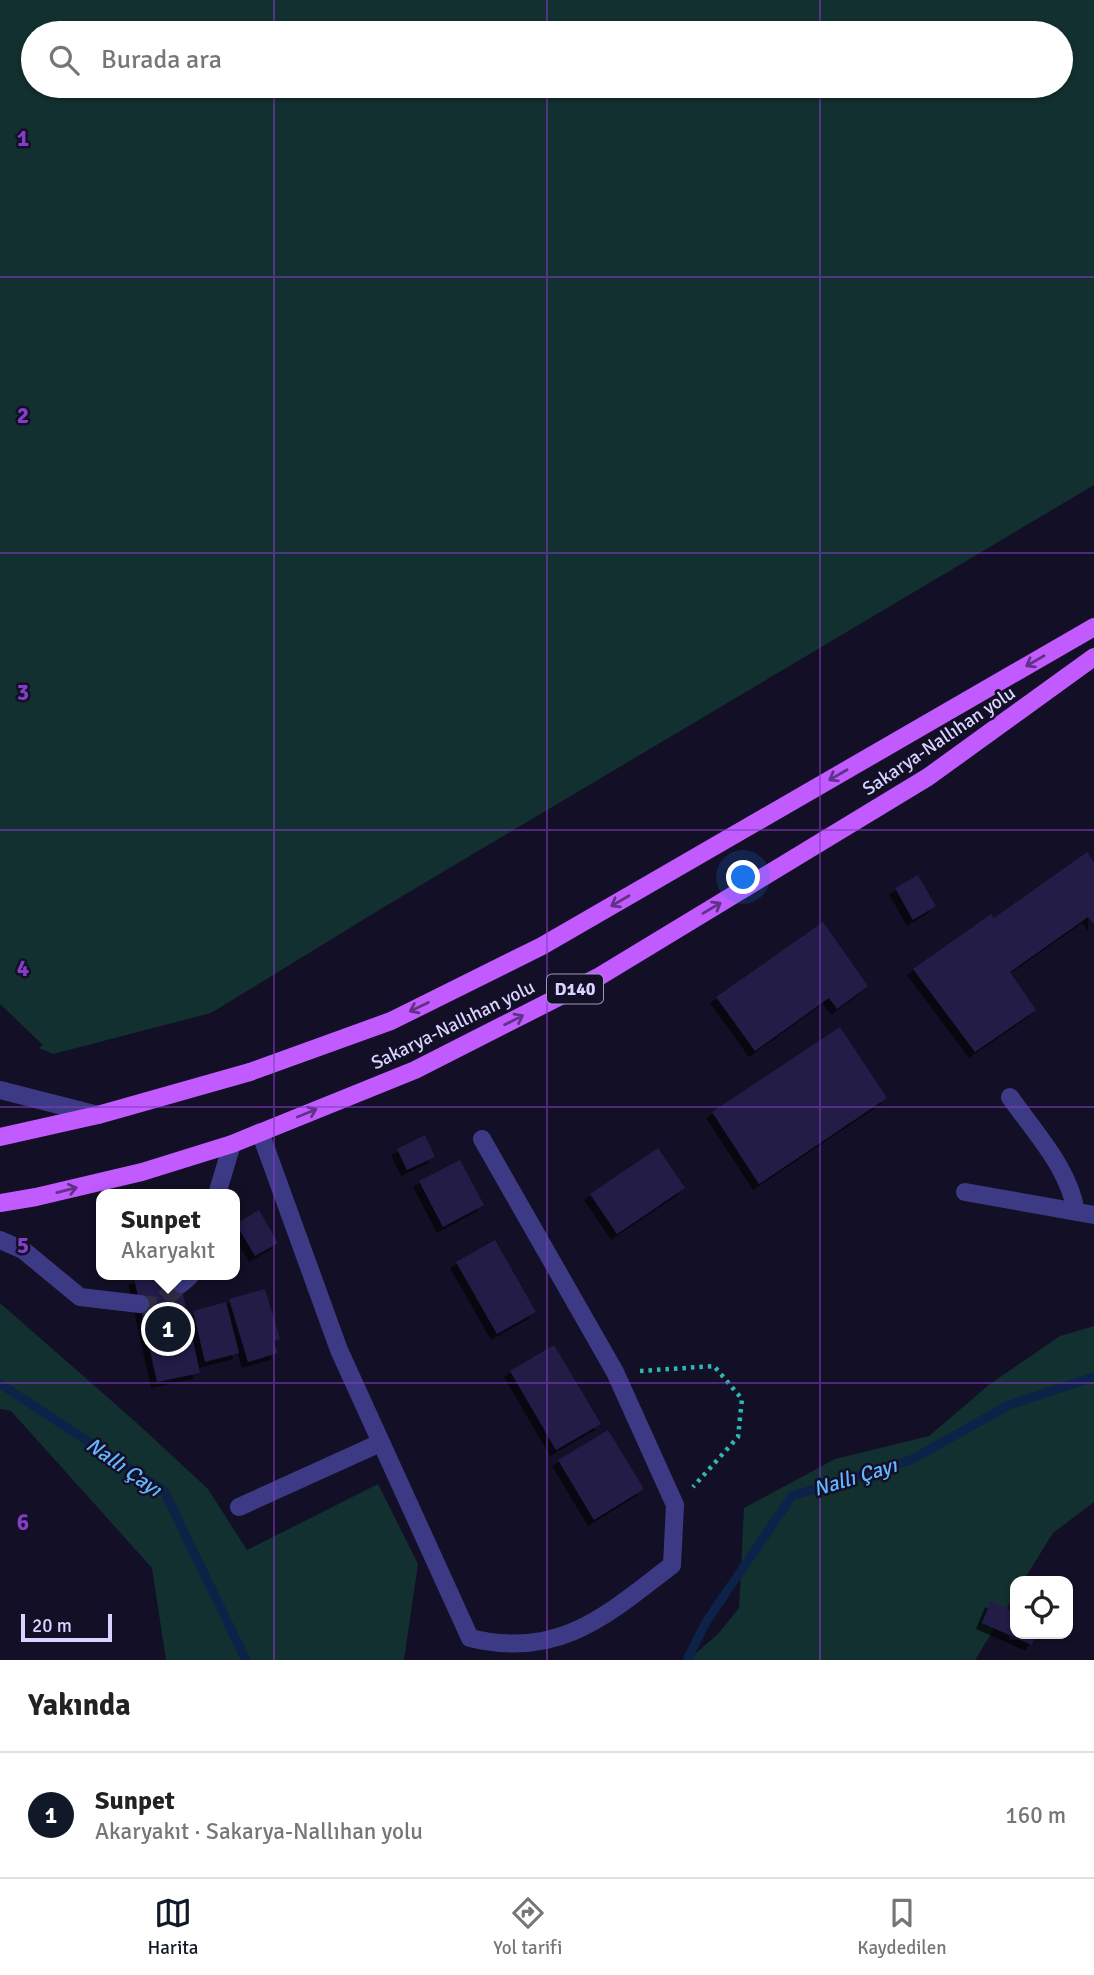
<!DOCTYPE html>
<html lang="tr">
<meta charset="utf-8">
<style>
body{margin:0;font-family:Signika,sans-serif;background:#f2f2f2;color:#222}
.controls{position:absolute;right:21px;bottom:21px;display:grid;overflow:hidden;border-radius:14px;box-shadow:0 2px 5px #0004}
.controls button{width:63px;height:63px;display:grid;place-items:center;padding:0;border:0;border-bottom:2px solid #e0e0e0;background:#fff;color:#222;font:35px sans-serif}
.scale{position:absolute;left:21px;bottom:18px;width:91px;box-sizing:border-box;padding-left:7px;border:4px solid #d9d4ff;border-top:0;font-size:19px;line-height:24px;white-space:nowrap;color:#d9d4ff;-webkit-text-stroke:5px #130f26;paint-order:stroke}
.you{position:absolute;left:744px;top:878px;width:24px;height:24px;margin:-18px;border:5px solid #fff;border-radius:50%;background:#1a73e8;box-shadow:0 0 0 10px #1a73e833}
.badge{display:grid;place-items:center;width:46px;height:46px;border-radius:50%;background:#111827;color:#fff;font-size:23px;font-weight:700}
.pin{position:absolute;translate:-50% -50%;border:4px solid #fff;box-shadow:0 2px 7px #0006}
.popup{position:absolute;left:96px;top:1189px;width:144px;height:91px;box-sizing:border-box;display:grid;place-content:center;border-radius:14px;background:#fff;filter:drop-shadow(0 2px 5px #0005);font-size:23px;white-space:nowrap;color:#767676}
.popup b{font-size:26px;color:#222}
.popup::after{content:'';position:absolute;left:50%;top:100%;margin-left:-14px;border:14px solid transparent;border-top-color:#fff}
.list{margin:0;padding:0;list-style:none}
h2{display:flex;justify-content:space-between;align-items:center;height:91px;margin:0;padding:0 28px;font-size:30px}
h2 small{font-size:23px;font-weight:400;color:#767676}
.list li{display:grid;grid-template-columns:46px 1fr auto;gap:21px;align-items:center;box-sizing:border-box;height:126px;padding:0 28px;border-top:2px solid #e0e0e0}
.list b{display:block;font-size:26px;white-space:nowrap}
.list p{margin:0;font-size:23px;white-space:nowrap;color:#767676}
.list em{font-size:23px;font-style:normal;color:#767676}
.icon{flex:none;width:38px;height:38px;fill:none;stroke:currentColor;stroke-width:2;stroke-linecap:round;stroke-linejoin:round}
.map{position:relative;flex:none;width:1094px;height:1660px;overflow:hidden}
.search{position:absolute;background:#fff;box-shadow:0 2px 5px #0004;left:21px;right:21px;top:21px;height:77px;display:flex;align-items:center;gap:18px;box-sizing:border-box;padding:0 24px;border-radius:38px;color:#767676;font-size:26px}
.sheet{height:217px;background:#fff}
nav{display:flex;justify-content:space-around;align-items:center;box-sizing:border-box;height:98px;border-top:2px solid #e0e0e0;background:#fff;font-size:19px;color:#767676}
nav a{display:grid;justify-items:center;gap:4px}
nav .on{color:#111827}
.map>svg:first-child{display:block}
.green{fill:#12302f;fill-rule:evenodd}
.lines{fill:none;stroke-linecap:round;stroke-linejoin:round}
.stream{stroke:#0c2248;stroke-width:9}
.building{fill:#241b47;filter:url(#shadow)}
.minor-tunnel{stroke:#312d47;stroke-width:18;stroke-dasharray:18 9;stroke-linecap:butt}
.path{stroke:#2fb8b0;stroke-width:4.5;stroke-dasharray:3.5 5;stroke-linecap:butt}
.minor{stroke:#3d3a85;stroke-width:18}
.major{stroke:#c25bff;stroke-width:18}
.oneway{stroke:#623188}
.grid{fill:none;stroke:#843dc5;stroke-width:2;stroke-opacity:0.55}
.labels{text-anchor:middle;dominant-baseline:central;stroke-width:5;stroke-linejoin:round;paint-order:stroke}
.shield{fill:#130f26;stroke:#9e99be;stroke-width:2}
.shield-label{font-size:18px;font-weight:bold;fill:#d9d4ff}
.street-label{font-size:19px;fill:#d9d4ff;stroke:#130f26}
.water-label{font-size:21px;font-style:italic;fill:#62b6ff;stroke:#130f26}
.grid-label{font-size:23px;text-anchor:middle;font-weight:bold;fill:#843dc5;stroke:#130f26;stroke-width:5;stroke-linejoin:round;paint-order:stroke}
</style>
<div class="map">
<svg width="1094" height="1660" viewBox="0 0 1094 1660">
<defs>
<filter id="shadow"><feDropShadow dx="-6" dy="6" stdDeviation="0" flood-color="#0009"/></filter>
</defs>
<rect width="100%" height="100%" fill="#130f26"/>
<!-- green -->
<path class="green" d="M0 0H1094V485L384 907 211 1013 53 1054 39 1048 43 1045 0 1004ZM1061 33V86H33V33Z
M0 1303 138 1424 208 1489 247 1550 378 1484 418 1564 404 1660H166L152 1568 11 1411 0 1409Z
M1094 1326V1502L1053 1533 1023 1581H1015V1595L975 1660H688L718 1634 739 1608 744 1508 835 1459 929 1436 990 1384 1060 1336Z"/>
<g class="lines">
<!-- stream -->
<path class="stream" d="M0 1384 164 1491 246 1660
M687 1660 706 1622 792 1496 911 1460 1009 1405 1094 1377"/>
</g>
<!-- building -->
<path class="building" d="M1087 852 1094 862V925L1088 917 1010 972 1036 1010 975 1052 913 969 991 914 994 918Z
M918 875 936 906 913 920 895 888Z
M823 922 868 986 837 1009 829 998 755 1051 716 997Z
M840 1027 887 1098 759 1184 712 1112Z
M425 1135 435 1157 407 1170 397 1149Z
M658 1148 685 1188 617 1234 590 1194Z
M460 1160 484 1205 443 1227 419 1181Z
M259 1210 278 1243 255 1256 236 1224Z
M495 1240 536 1312 497 1334 456 1262Z
M149 1275H179L200 1373 157 1382 134 1278Z
M265 1289 280 1339 274 1341 278 1353 248 1362 229 1299Z
M226 1302 239 1353 205 1362 193 1311Z
M554 1345 601 1424 556 1450 510 1371Z
M608 1430 644 1489 594 1520 558 1460Z
M991 1601 1015 1612V1634H1036L1032 1645 982 1623Z"/>
<g class="lines">
<!-- minor-tunnel -->
<path class="minor-tunnel" d="M140 1304 156 1306 181 1284"/>
<!-- path -->
<path class="path" d="M640 1371 714 1366 742 1399 738 1437 693 1487"/>
<!-- minor -->
<path class="minor" d="M0 1090 98 1115
M1010 1097C1035 1133 1069 1168 1076 1212
M260 1132 339 1350 470 1638C559 1660 607 1615 672 1565L675 1505 615 1372 482 1139
M965 1192 1094 1215
M217 1194 232 1144
M0 1240 23 1250 80 1297 140 1304
M181 1284 191 1275
M239 1507 380 1443"/>
<!-- major -->
<path class="major" d="M0 1137 98 1115 250 1072 391 1021 542 946 1094 627
M0 1203 36 1197 142 1172 232 1144 415 1070 600 976 928 777 1094 657"/>
</g>
<!-- one-way arrows -->
<defs><path id="oneway-shaft" d="M-6 0H5M1.5-3L5.5 0L1.5 3" fill="none" stroke-width="1.6" stroke-linecap="round" stroke-linejoin="round" transform="scale(1.75)"/></defs>
<g class="oneway">
<use href="#oneway-shaft" transform="translate(1035 661) rotate(150)"/>
<use href="#oneway-shaft" transform="translate(838 775) rotate(150)"/>
<use href="#oneway-shaft" transform="translate(620 901) rotate(150)"/>
<use href="#oneway-shaft" transform="translate(712 908) rotate(-31)"/>
<use href="#oneway-shaft" transform="translate(419 1007) rotate(154)"/>
<use href="#oneway-shaft" transform="translate(514 1020) rotate(-27)"/>
<use href="#oneway-shaft" transform="translate(307 1113) rotate(-22)"/>
<use href="#oneway-shaft" transform="translate(67 1190) rotate(-14)"/>
</g>
<!-- grid -->
<path class="grid" d="M274 0V33M547 0V33M820 0V33M274 86V1660M547 86V1660M820 86V1660M0 277H1094M0 553H1094M0 830H1094M0 1107H1094M0 1383H1094"/>
<g class="labels">
<!-- shield labels -->
<rect class="shield" x="547" y="974.5" width="56" height="29" rx="5"/>
<g class="shield-label">
<text x="575" y="989">D140</text>
</g>
<!-- street labels -->
<g class="street-label">
<text transform="translate(939 741) rotate(-34)">Sakarya-Nallıhan yolu</text>
<text transform="translate(453 1025) rotate(-26)">Sakarya-Nallıhan yolu</text>
</g>
<!-- water labels -->
<g class="water-label">
<text transform="translate(124 1467) rotate(35)">Nallı Çayı</text>
<text transform="translate(855 1477) rotate(-17)">Nallı Çayı</text>
</g>
</g>
<g class="grid-label">
<text x="23" y="146">1</text>
<text x="23" y="423">2</text>
<text x="23" y="700">3</text>
<text x="23" y="976">4</text>
<text x="23" y="1253">5</text>
<text x="23" y="1530">6</text>
</g>
</svg>
<div class="controls">
<button><svg class="icon" aria-label="locate" viewBox="0 0 24 24"><circle cx="12" cy="12" r="6"/><path d="M12 2v4M12 18v4M2 12h4M18 12h4"/></svg></button>
</div>
<div class="scale">20 m</div>
<div class="you"></div>
<div class="pin badge" style="left:168px;top:1329px">1</div>
<div class="popup"><b>Sunpet</b>Akaryakıt</div>
<div class="search"><svg class="icon" aria-label="search" viewBox="0 0 24 24"><circle cx="10" cy="10" r="6"/><path d="M15 15l6 6"/></svg>Burada ara</div>
</div>
<section class="sheet">
<h2>Yakında<small></small></h2>
<ul class="list">
<li><span class="badge">1</span><div><b>Sunpet</b><p>Akaryakıt · Sakarya-Nallıhan yolu</p></div><em>160 m</em></li>
</ul>
</section>
<nav>
<a class="on"><svg class="icon" aria-label="map" viewBox="0 0 24 24"><path d="M3 6l6-2 6 2 6-2v14l-6 2-6-2-6 2zM9 4v14M15 6v14"/></svg>Harita</a>
<a><svg class="icon" aria-label="directions" viewBox="0 0 24 24"><path d="M12 3l9 9-9 9-9-9zM9 14v-3h6M13 9l2 2-2 2"/></svg>Yol tarifi</a>
<a><svg class="icon" aria-label="saved" viewBox="0 0 24 24"><path d="M7 4h10v16l-5-4-5 4z"/></svg>Kaydedilen</a>
</nav>
